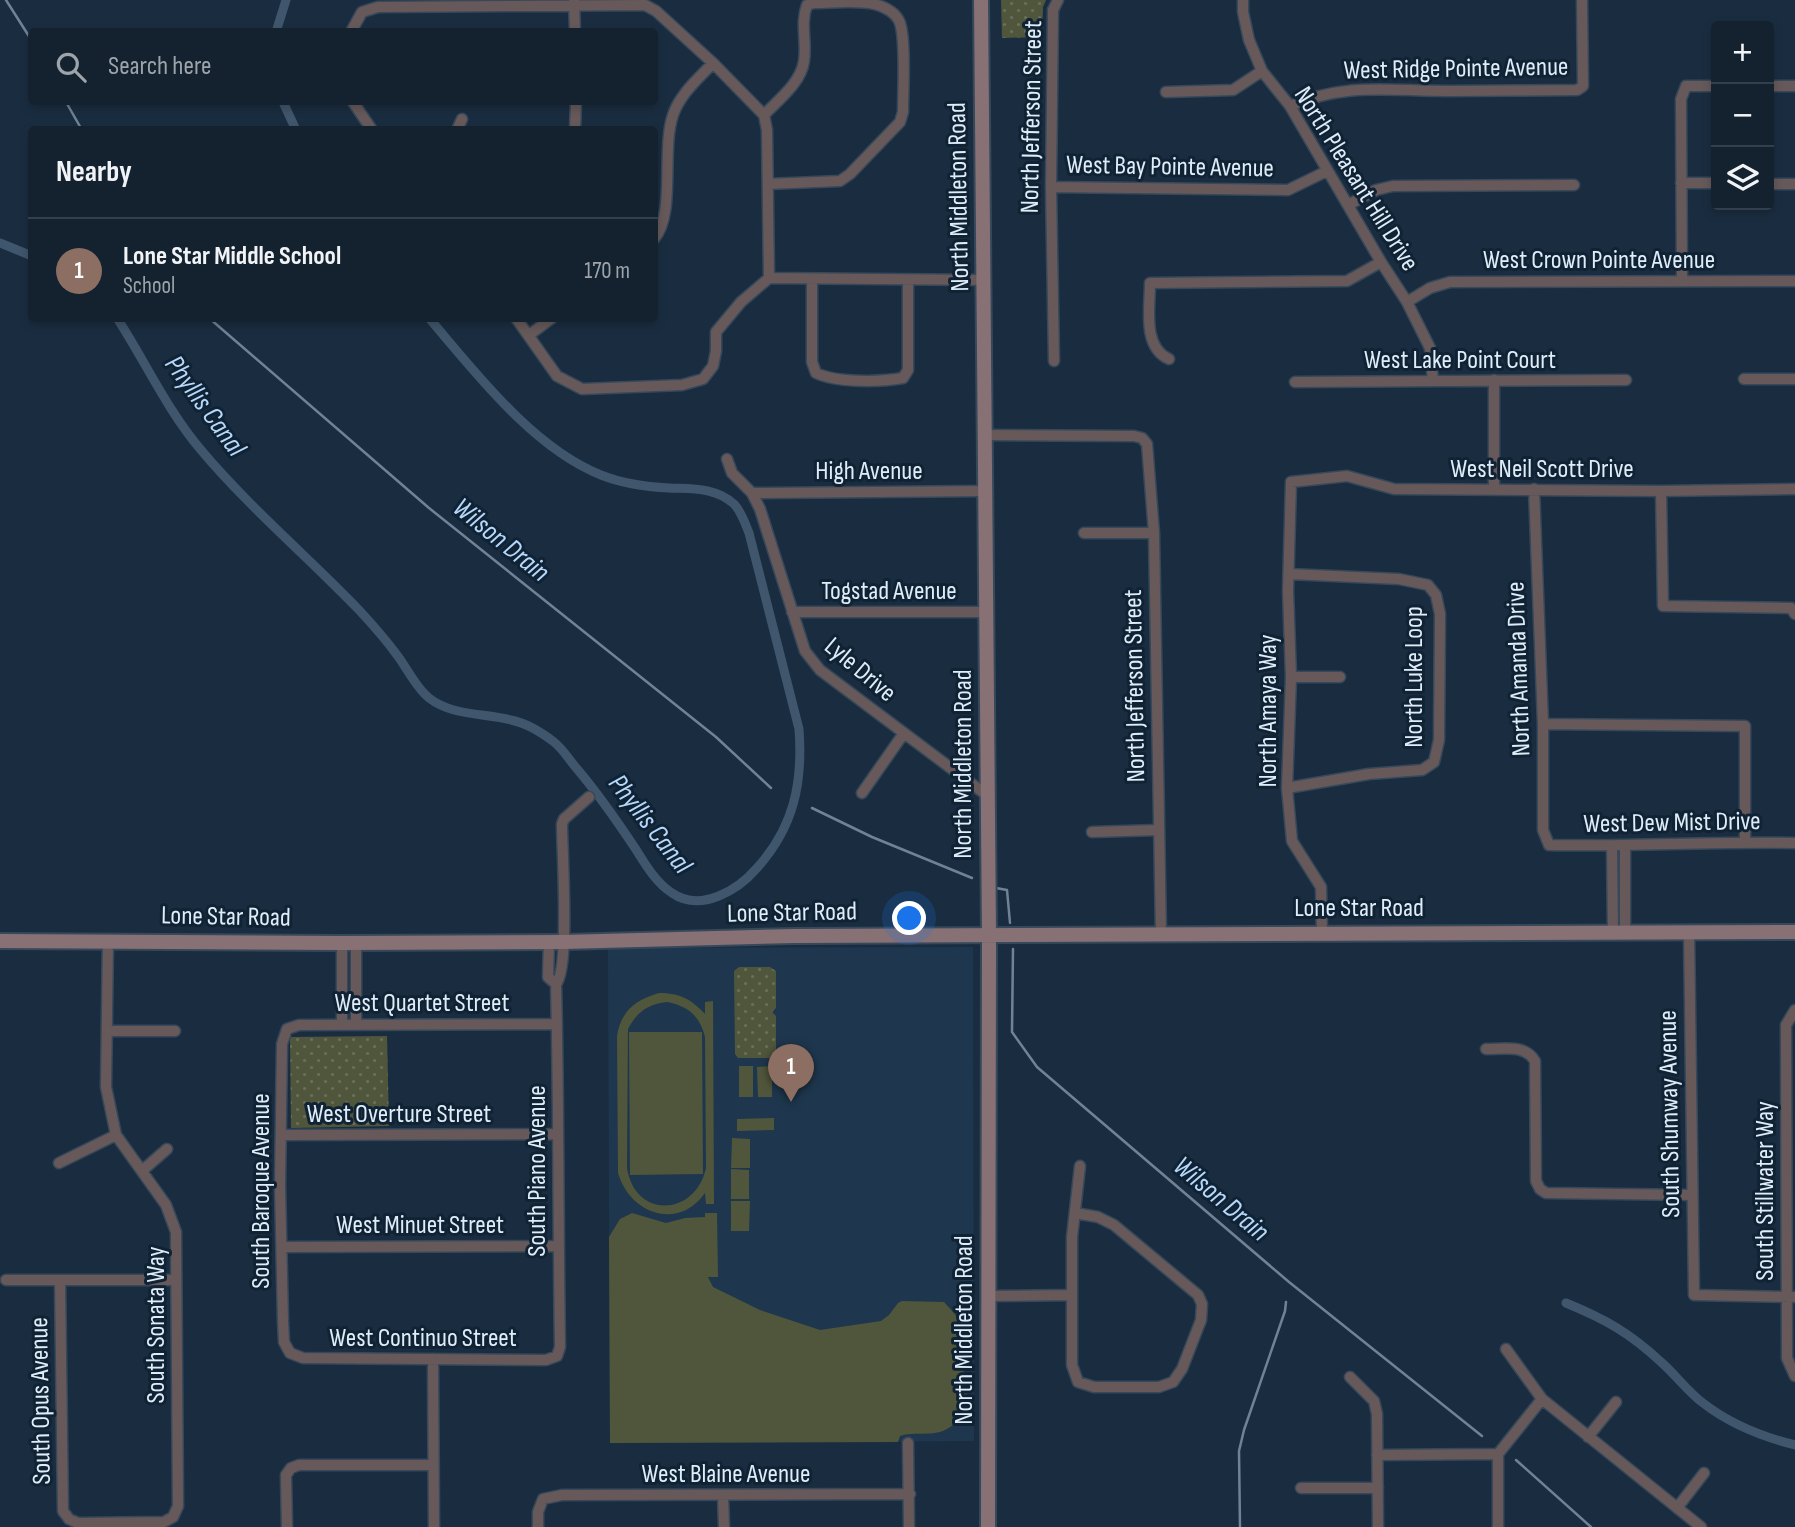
<!DOCTYPE html>
<meta charset="utf-8">
<style>
body{margin:0;font-family:"Sofia Sans Condensed",sans-serif;background:#212f3c;color:#f1f3f6}
.controls{position:absolute;right:21px;top:21px;display:grid;overflow:hidden;border-radius:7px;box-shadow:0 4px 10px #0003}
.controls button{width:63px;height:63px;display:grid;place-items:center;padding:0;border:0;border-bottom:2px solid #333f4c;background:#142230;color:#f1f3f6;font:35px sans-serif}
.you{position:absolute;left:910px;top:919px;width:24px;height:24px;margin:-18px;border:5px solid #fff;border-radius:50%;background:#1a73e8;box-shadow:0 0 0 10px #1a73e833}
.badge{display:grid;place-items:center;width:46px;height:46px;border-radius:50%;background:#8bbbb9;color:#fff;font-size:23px;font-weight:700}
.pin{position:absolute;translate:-50% -58px;filter:drop-shadow(0 2px 4px #0008)}
.pin::after{content:'';position:absolute;top:37px;width:24px;height:21px;background:inherit;clip-path:polygon(0 0,100% 0,50% 100%)}
.list{margin:0;padding:0;list-style:none}
h2{display:flex;justify-content:space-between;align-items:center;height:91px;margin:0;padding:0 28px;font-size:30px}
h2 small{font-size:23px;font-weight:400;color:#9da4ab}
.list li{display:grid;grid-template-columns:46px 1fr auto;gap:21px;align-items:center;box-sizing:border-box;height:105px;padding:0 28px;border-top:2px solid #333f4c}
.list b{display:block;font-size:26px;white-space:nowrap}
.list p{margin:0;font-size:23px;white-space:nowrap;color:#9da4ab}
.list em{font-size:23px;font-style:normal;color:#9da4ab}
.icon{flex:none;width:38px;height:38px;fill:none;stroke:currentColor;stroke-width:2;stroke-linecap:round;stroke-linejoin:round}
.map{position:relative;flex:none;width:1795px;height:1527px;overflow:hidden}
.search{position:absolute;background:#142230;box-shadow:0 4px 10px #0003;left:28px;top:28px;width:630px;height:77px;display:flex;align-items:center;gap:18px;box-sizing:border-box;padding:0 24px;border-radius:7px;color:#9da4ab;font-size:26px}
.panel{position:absolute;background:#142230;box-shadow:0 4px 10px #0003;left:28px;top:126px;width:630px;height:196px;border-radius:7px}
.map>svg:first-child{display:block}
.built{fill:#1e374e}
.grass{fill:#50563b;fill-rule:evenodd}
.park{fill:url(#park-dots)}
.lines{fill:none;stroke-linecap:round;stroke-linejoin:round}
.stream{stroke:#708396;stroke-width:2.5}
.canal{stroke:#40566c;stroke-width:9}
.minor-casing{stroke:#36485a;stroke-width:13}
.secondary-casing{stroke:#36485a;stroke-width:18}
.minor{stroke:#67595a;stroke-width:10}
.secondary{stroke:#887174;stroke-width:14}
.labels{text-anchor:middle;dominant-baseline:central;stroke-width:6;stroke-linejoin:round;paint-order:stroke}
.street-label{font-size:26px;fill:#e0edf9;stroke:#102335}
.water-label{font-size:28px;font-style:italic;fill:#b7d8fb;stroke:#102335}
</style>
<div class="map">
<svg width="1795" height="1527" viewBox="0 0 1795 1527">
<defs>
<pattern id="park-dots" width="8" height="8" patternUnits="userSpaceOnUse" patternTransform="scale(1.75)"><rect width="8" height="8" fill="#50563b"/><path d="M2 2h.1M6 6h.1" fill="none" stroke="#696f58" stroke-width="1.8" stroke-linecap="round"/></pattern>
</defs>
<rect width="100%" height="100%" fill="#1a2d40"/>
<!-- built -->
<path class="built" d="M973 947 974 1441 610 1443 608 948Z"/>
<!-- grass -->
<path class="grass" d="M659 993C680 993 691 999 705 1014V1002L713 1001 714 1204H706L705 1193C678 1231 630 1214 618 1173L617 1036C621 1011 635 1000 659 993ZM667 1002C688 1006 700 1016 705 1037L706 1168C695 1217 635 1219 627 1168L628 1029C637 1012 648 1004 667 1002Z
M629 1032H702L703 1174 630 1175Z
M739 1066H753V1097H739Z
M772 1066V1097H758L757 1067Z
M774 1118V1130L737 1131V1119Z
M732 1138 750 1139V1168H731Z
M731 1169 749 1170V1199H731Z
M731 1201H750L749 1231H731Z
M632 1213 666 1223 685 1218 705 1217V1213H717L718 1277H708L713 1287 760 1310 820 1330 881 1321 889 1315 898 1303 902 1301 944 1302C949 1308 958 1315 959 1323 961 1330 958 1338 958 1345 961 1375 983 1407 947 1429 933 1437 915 1431 900 1436L898 1442 610 1443 609 1237 620 1219Z"/>
<!-- park -->
<path class="park" d="M1001 0H1046L1043 7 1042 37 1002 38Z
M739 967H770L776 971V1008L772 1012 776 1016V1053L772 1058H738L735 1054 734 971Z
M387 1036 389 1126 291 1128 290 1037Z"/>
<g class="lines">
<!-- stream -->
<path class="stream" d="M6 0 32 41
M66 102 82 130
M209 318 429 508 716 737 771 788
M812 808 872 837 972 878
M996 888 1007 890 1010 923
M1013 949 1012 1032 1037 1067 1289 1282 1482 1436
M1516 1460 1591 1527
M1240 1527 1239 1451 1244 1430 1285 1311 1286 1302"/>
<!-- canal -->
<path class="canal" d="M276 32 286 0
M283 102 296 130
M0 243 32 256
M117 318C145 361 167 410 201 450 249 507 307 556 359 610 372 624 386 640 397 655 407 668 416 688 429 698 452 716 484 713 511 720 526 723 541 732 554 742 563 749 570 761 578 770 599 795 617 821 635 848 645 864 656 883 672 893 701 913 738 890 757 868 794 827 803 783 799 729L749 533C745 523 741 511 734 504 715 487 692 489 669 488 647 487 621 483 601 475 533 448 476 373 429 318
M1566 1303C1605 1319 1630 1333 1661 1362 1676 1375 1687 1391 1703 1403 1730 1424 1763 1437 1795 1445"/>
<defs>
<path id="minor" d="M1243 0V12L1249 40 1262 71 1290 106 1381 262 1407 302 1430 348 1433 381
M574 1 575 32
M351 32 362 12 378 7 645 5 656 11 713 63 764 115 767 130 769 278
M1769 86H1795
M1166 92 1233 90 1262 71
M353 102 372 130
M1290 106C1348 82 1388 91 1448 91 1491 91 1534 90 1577 90L1583 86 1582 0
M764 115C778 100 801 83 804 61 807 42 800 24 807 5L814 3C832 3 856 0 874 4 885 7 896 12 900 23 906 41 903 91 903 112L900 122 850 174 840 181 768 184
M457 130 462 119
M575 130 576 102
M1681 183H1716
M1769 184H1795
M1051 187 1288 190 1327 171
M1348 205 1376 190 1393 186 1574 185
M654 239C676 214 661 150 673 115 680 94 698 79 713 63
M812 279V362L816 373C837 383 880 382 903 378L908 370V280
M1682 281 1681 99 1686 86H1716
M1407 302 1430 288 1450 282 1795 281
M516 318 557 376 582 389 682 385 703 379 713 366 716 351V332L741 302 769 278 984 280
M529 335 552 318
M1169 359C1142 347 1150 307 1150 283L1347 281 1381 262
M1054 361 1051 187 1053 10 1058 0
M1744 379H1795
M1494 380V490
M1295 382 1626 380
M985 435 1134 436 1142 438 1147 444 1154 533 1161 935
M727 459 732 473 752 493 760 509 805 651 820 670 988 796
M1534 489 1543 724V830L1549 845C1631 847 1713 841 1795 843
M1661 491 1663 606 1791 608 1795 614
M752 493 986 491
M1084 533H1154
M792 612H987
M1291 677H1340
M1543 724 1745 726V842
M1287 788 1369 774 1422 770 1434 762 1439 740 1440 614 1436 595 1428 585 1399 579 1289 574
M862 793 904 733
M1092 832 1158 830
M1612 846 1613 932
M1625 846V931
M1689 932 1694 1295 1795 1297
M1322 933 1321 887 1292 841 1287 788 1291 677 1288 591 1291 482 1347 476 1394 489 1661 491 1795 489
M549 942 548 977 556 984C570 970 562 851 562 824L564 819 589 797
M342 943V1025
M356 943V1025
M556 984C559 1105 558 1226 560 1347L557 1356 546 1360 303 1358 290 1353 284 1342 283 1321 280 1186 282 1044 287 1029 299 1025 557 1024
M1795 1010 1786 1025 1787 1358 1795 1376
M107 1031H175
M1486 1049C1504 1049 1525 1044 1535 1061L1536 1181 1540 1189 1546 1193 1692 1195
M282 1135 557 1134
M59 1163 116 1135
M143 1170 167 1149
M1075 1213 1098 1217 1114 1225 1198 1295 1202 1304 1201 1320 1182 1369 1173 1382 1159 1387H1094L1078 1382 1072 1365V1237L1080 1166
M282 1247 558 1246
M6 1280H176
M60 1280 63 1511 69 1519 78 1523 164 1522 173 1517 178 1506 176 1232 166 1205 116 1135 106 1087 108 940
M988 1296 1072 1295
M1506 1349 1542 1399 1701 1527
M433 1359 434 1527
M1350 1377 1374 1401 1377 1414 1378 1527
M1588 1437 1616 1402
M908 1443 909 1527
M1377 1455 1498 1454
M1301 1488H1378
M723 1495 724 1527
M1677 1508 1704 1473
M287 1527 286 1475 291 1468 299 1465H433
M538 1527V1512L543 1499 562 1495 910 1494
M1498 1527V1454L1542 1399"/>
<path id="secondary" d="M981 0 989 935 988 1527
M0 941 342 943 563 942 795 936 1795 932"/>
</defs>
<!-- minor casing -->
<use href="#minor" class="minor-casing"/>
<!-- secondary casing -->
<use href="#secondary" class="secondary-casing"/>
<!-- minor -->
<use href="#minor" class="minor"/>
<!-- secondary -->
<use href="#secondary" class="secondary"/>
</g>
<g class="labels">
<!-- street labels -->
<g class="street-label">
<text transform="translate(1456 69) rotate(-1)">West Ridge Pointe Avenue</text>
<text transform="translate(1032 117) rotate(-89)">North Jefferson Street</text>
<text transform="translate(1170 167) rotate(1)">West Bay Pointe Avenue</text>
<text transform="translate(1356 179) rotate(58)">North Pleasant Hill Drive</text>
<text transform="translate(959 197) rotate(-91)">North Middleton Road</text>
<text x="1599" y="260">West Crown Pointe Avenue</text>
<text x="1460" y="360">West Lake Point Court</text>
<text x="1542" y="469">West Neil Scott Drive</text>
<text x="869" y="471">High Avenue</text>
<text x="889" y="591">Togstad Avenue</text>
<text transform="translate(1519 669) rotate(-92)">North Amanda Drive</text>
<text transform="translate(860 670) rotate(40)">Lyle Drive</text>
<text transform="translate(1414 677) rotate(-90)">North Luke Loop</text>
<text transform="translate(1135 686) rotate(-91)">North Jefferson Street</text>
<text transform="translate(1268 711) rotate(-90)">North Amaya Way</text>
<text transform="translate(963 764) rotate(-90)">North Middleton Road</text>
<text transform="translate(1672 823) rotate(-1)">West Dew Mist Drive</text>
<text x="1359" y="908">Lone Star Road</text>
<text transform="translate(792 913) rotate(-1)">Lone Star Road</text>
<text transform="translate(226 917) rotate(1)">Lone Star Road</text>
<text x="422" y="1003">West Quartet Street</text>
<text x="399" y="1114">West Overture Street</text>
<text transform="translate(1670 1114) rotate(-91)">South Shumway Avenue</text>
<text transform="translate(537 1171) rotate(-90)">South Piano Avenue</text>
<text transform="translate(261 1191) rotate(-90)">South Baroque Avenue</text>
<text transform="translate(1765 1191) rotate(-90)">South Stillwater Way</text>
<text x="420" y="1225">West Minuet Street</text>
<text transform="translate(156 1325) rotate(-90)">South Sonata Way</text>
<text transform="translate(964 1330) rotate(-90)">North Middleton Road</text>
<text x="423" y="1338">West Continuo Street</text>
<text transform="translate(41 1401) rotate(-91)">South Opus Avenue</text>
<text x="726" y="1474">West Blaine Avenue</text>
</g>
<!-- water labels -->
<g class="water-label">
<text transform="translate(205 406) rotate(54)">Phyllis Canal</text>
<text transform="translate(501 540) rotate(39)">Wilson Drain</text>
<text transform="translate(650 824) rotate(52)">Phyllis Canal</text>
<text transform="translate(1221 1199) rotate(40)">Wilson Drain</text>
</g>
</g>
</svg>
<div class="controls">
<button>+</button>
<button>−</button>
<button><svg class="icon" aria-label="layers" viewBox="0 0 24 24"><path d="M12 4l9 5-9 5-9-5zM3 14l9 5 9-5"/></svg></button>
</div>
<div class="you"></div>
<div class="pin badge" style="left:791px;top:1102px;background:#8d6e63">1</div>
<div class="search"><svg class="icon" aria-label="search" viewBox="0 0 24 24"><circle cx="10" cy="10" r="6"/><path d="M15 15l6 6"/></svg>Search here</div>
<section class="panel">
<h2>Nearby<small></small></h2>
<ul class="list">
<li><span class="badge" style="background:#8d6e63">1</span><div><b>Lone Star Middle School</b><p>School</p></div><em>170 m</em></li>
</ul>
</section>
</div>
